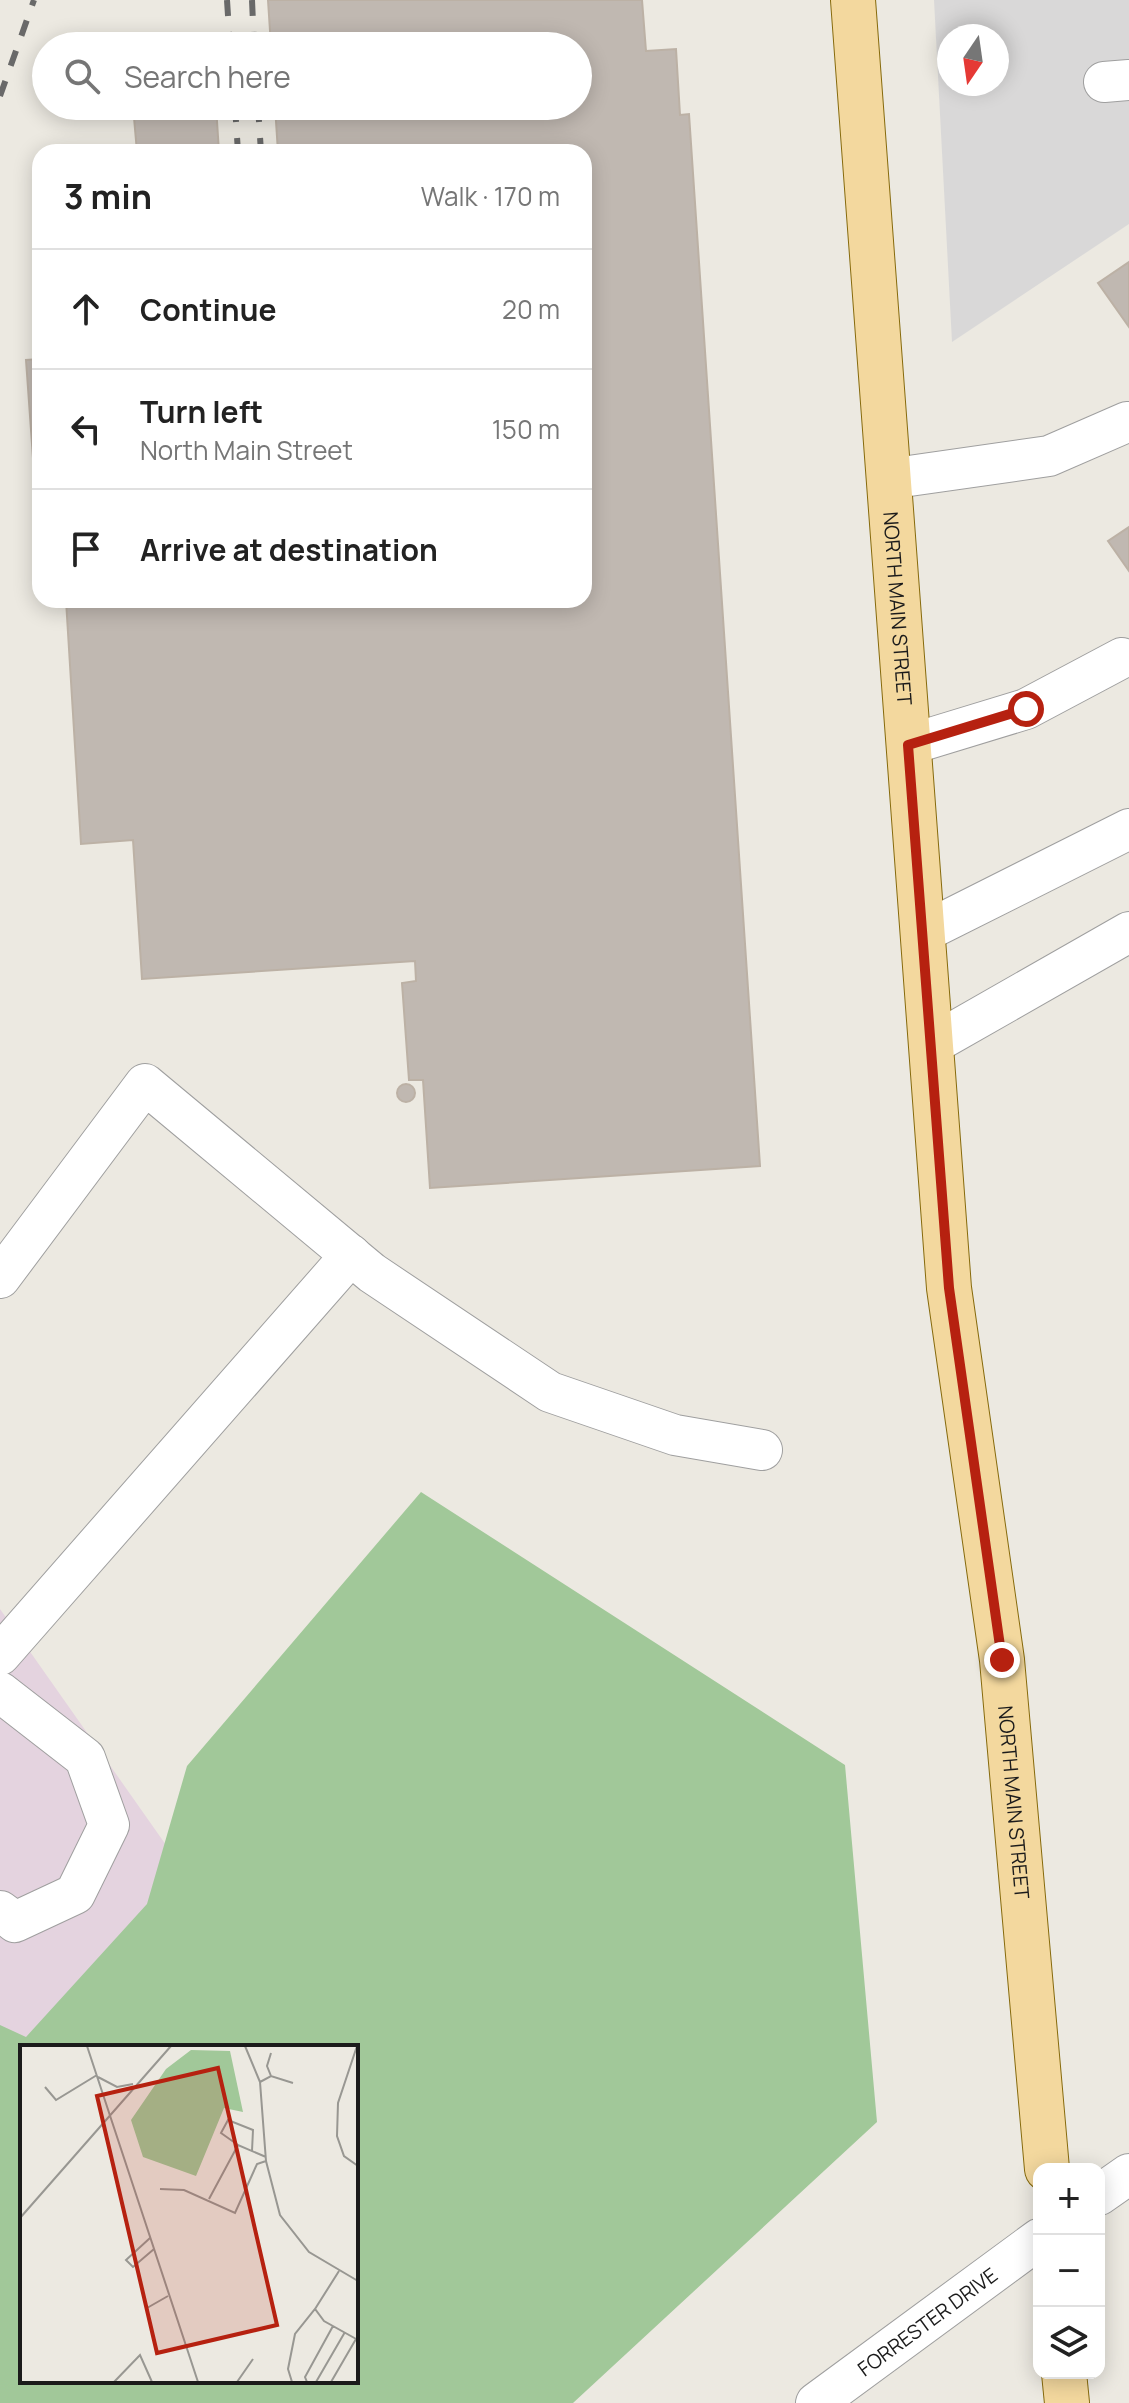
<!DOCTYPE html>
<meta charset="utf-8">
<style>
body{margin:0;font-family:Manrope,sans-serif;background:#f6f6f6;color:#222}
.controls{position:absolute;right:24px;bottom:24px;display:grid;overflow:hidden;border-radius:16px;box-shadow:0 4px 20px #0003}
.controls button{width:72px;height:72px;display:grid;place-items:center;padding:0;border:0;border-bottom:2px solid #e0e0e0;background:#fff;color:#222;font:40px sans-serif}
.compass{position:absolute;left:937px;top:24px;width:72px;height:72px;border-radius:50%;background:#fff;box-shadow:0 4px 20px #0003;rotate:193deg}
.stop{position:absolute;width:24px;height:24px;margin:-18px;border:6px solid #b62110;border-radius:50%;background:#fff}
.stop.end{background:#b62110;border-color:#fff;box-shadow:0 2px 8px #0008}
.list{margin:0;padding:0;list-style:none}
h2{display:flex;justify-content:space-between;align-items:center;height:104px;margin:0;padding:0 32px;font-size:34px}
h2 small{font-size:26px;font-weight:400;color:#767676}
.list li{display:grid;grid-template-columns:52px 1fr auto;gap:24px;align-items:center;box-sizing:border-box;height:120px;padding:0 32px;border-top:2px solid #e0e0e0}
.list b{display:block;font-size:30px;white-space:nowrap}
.list p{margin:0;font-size:26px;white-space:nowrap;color:#767676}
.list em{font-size:26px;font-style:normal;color:#767676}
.icon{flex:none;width:44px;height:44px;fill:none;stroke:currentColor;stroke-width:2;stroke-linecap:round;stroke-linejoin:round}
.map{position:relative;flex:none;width:1129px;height:2403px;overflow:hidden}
.search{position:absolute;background:#fff;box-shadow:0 4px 20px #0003;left:32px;top:32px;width:560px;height:88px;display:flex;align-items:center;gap:20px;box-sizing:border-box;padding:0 28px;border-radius:44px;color:#767676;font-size:30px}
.panel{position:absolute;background:#fff;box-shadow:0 4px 20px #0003;left:32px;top:144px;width:560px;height:464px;border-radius:24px}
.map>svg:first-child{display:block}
.residential{fill:#d9d8d8;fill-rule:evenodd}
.industrial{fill:#e4d3df}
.forest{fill:#a1c899;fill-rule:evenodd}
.building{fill:#c0b8b1;stroke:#bcb1a5;stroke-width:2}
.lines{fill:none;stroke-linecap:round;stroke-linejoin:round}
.minor-casing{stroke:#9f9f9f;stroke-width:42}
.major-casing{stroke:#866a0c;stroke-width:46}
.minor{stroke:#fff;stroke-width:40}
.major{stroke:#f3d89e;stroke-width:44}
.rail{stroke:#696969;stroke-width:6;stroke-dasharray:16 16;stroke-linecap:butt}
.route{stroke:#b62110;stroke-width:10}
.labels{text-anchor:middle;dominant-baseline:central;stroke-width:6;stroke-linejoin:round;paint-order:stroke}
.street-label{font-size:20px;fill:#1b1b1b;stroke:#fff}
.inset-road{fill:none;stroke:#989792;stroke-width:2}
.view{fill:#b62110;fill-opacity:0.15;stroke:#b62110;stroke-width:4}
.inset-edge{fill:none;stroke:#1b1b1b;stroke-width:4}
</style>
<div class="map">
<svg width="1129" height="2403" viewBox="0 0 1129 2403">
<rect width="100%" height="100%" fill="#ece9e1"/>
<!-- residential -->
<path class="residential" d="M934 0H1129V224L952 342ZM949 36H997V84H949Z"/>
<!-- industrial -->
<path class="industrial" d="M0 1609 308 2047H22V2381H356L559 2403H0Z"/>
<!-- forest -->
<path class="forest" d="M421 1492 845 1765 877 2122 573 2403H0V2025L26 2037 147 1904 187 1766ZM22 2047H356V2381H22Z"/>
<!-- building -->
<path class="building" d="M268 0H642L646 51 676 49 680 115 689 114 760 1166 430 1188 423 1080H409L402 983 416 981 415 961 142 979 133 840 81 844 66 600H584V152H278L275 106H578V46H271Z
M133 106H216L219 152H137Z
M1129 262V327L1098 283Z
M40 359V501L37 498 34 472 26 360Z
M1129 527V571L1108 541Z
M397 1093a9 9 0 1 1 18 0a9 9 0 1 1-18 0Z"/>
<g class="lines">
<defs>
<g id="minor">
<path d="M1104 82 1129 80"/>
<path d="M888 479 1049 456 1127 422"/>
<path d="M908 745 1026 709 1122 658"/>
<path d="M922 933 1129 829"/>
<path d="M931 1045 1129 932"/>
<path d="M0 1278 145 1084 372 1273 550 1392 675 1435 762 1450"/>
<path d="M0 1655 351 1255"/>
<path d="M0 1692 85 1758 109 1825 75 1894 15 1922 0 1911"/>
<path d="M1099 2195 1129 2174"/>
<path id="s1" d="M816 2403 1039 2239"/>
</g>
<g id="major">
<path id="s2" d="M853 0 949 1288 1002 1660 1047 2169"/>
<path d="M1064 2373 1067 2403"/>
</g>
</defs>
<!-- minor casing -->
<use href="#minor" class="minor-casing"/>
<!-- major casing -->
<use href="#major" class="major-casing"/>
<!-- minor -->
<use href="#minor" class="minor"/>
<!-- major -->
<use href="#major" class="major"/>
<!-- rail -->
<path class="rail" d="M227 0 230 46
M252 0 254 46
M0 96 34 0
M235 106 238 152
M258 106 261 152"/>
</g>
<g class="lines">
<!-- route -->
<path class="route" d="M1002 1660 949 1288 908 745 1026 709"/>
</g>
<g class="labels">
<!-- street labels -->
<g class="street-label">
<text stroke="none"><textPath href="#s2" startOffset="610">NORTH MAIN STREET</textPath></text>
<text stroke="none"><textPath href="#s2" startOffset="1810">NORTH MAIN STREET</textPath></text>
<text stroke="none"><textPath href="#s1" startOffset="138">FORRESTER DRIVE</textPath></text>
</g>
</g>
<!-- overview -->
<g transform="translate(20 2045)">
<rect width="338" height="338" fill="#ece9e1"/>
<path d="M171 5 210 6 223 67 204 63 176 131 123 112 111 75 146 24Z" fill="#a1c899"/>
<path class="inset-road" d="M67 1 178 337M225 1 240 37 246 116 260 170 289 207 338 236M337 1 318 58 317 91 324 111 338 121M251 8 247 21 251 31M78 32 97 42 113 39M240 37 251 31 273 38M25 42 36 55 77 30M218 100 201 88 208 75 233 85 232 106M140 144 164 145 215 168 237 119 246 116M189 154 218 100 246 112M0 173 151 1M130 193 106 215 113 222 134 204M127 263 148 251M295 264 319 226M94 337 120 310 132 337M217 337 233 314M272 337 268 324 275 289 295 264 304 276 338 295M287 337 285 332 313 281M296 337 325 287M311 337 336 294"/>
<path class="view" d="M198 23 257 280 137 308 77 51Z"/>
<rect width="338" height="338" class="inset-edge"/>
</g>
</svg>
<div class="controls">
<button>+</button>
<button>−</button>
<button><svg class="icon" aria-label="layers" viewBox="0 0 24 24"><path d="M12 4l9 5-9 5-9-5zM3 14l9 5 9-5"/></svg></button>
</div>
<svg class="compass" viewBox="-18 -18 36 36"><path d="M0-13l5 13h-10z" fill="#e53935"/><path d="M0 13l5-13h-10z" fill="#767676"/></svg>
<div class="stop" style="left:1026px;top:709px"></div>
<div class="stop end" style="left:1002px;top:1660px"></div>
<div class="search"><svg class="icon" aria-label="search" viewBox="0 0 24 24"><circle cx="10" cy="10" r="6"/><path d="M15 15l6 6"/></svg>Search here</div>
<section class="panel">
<h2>3 min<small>Walk · 170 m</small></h2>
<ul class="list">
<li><svg class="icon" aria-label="ahead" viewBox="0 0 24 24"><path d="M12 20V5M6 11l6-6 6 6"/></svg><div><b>Continue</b></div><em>20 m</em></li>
<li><svg class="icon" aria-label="left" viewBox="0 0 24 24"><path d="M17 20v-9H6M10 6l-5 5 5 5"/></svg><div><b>Turn left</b><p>North Main Street</p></div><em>150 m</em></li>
<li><svg class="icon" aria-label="arrive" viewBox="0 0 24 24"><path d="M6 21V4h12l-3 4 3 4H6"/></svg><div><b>Arrive at destination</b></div></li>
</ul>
</section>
</div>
